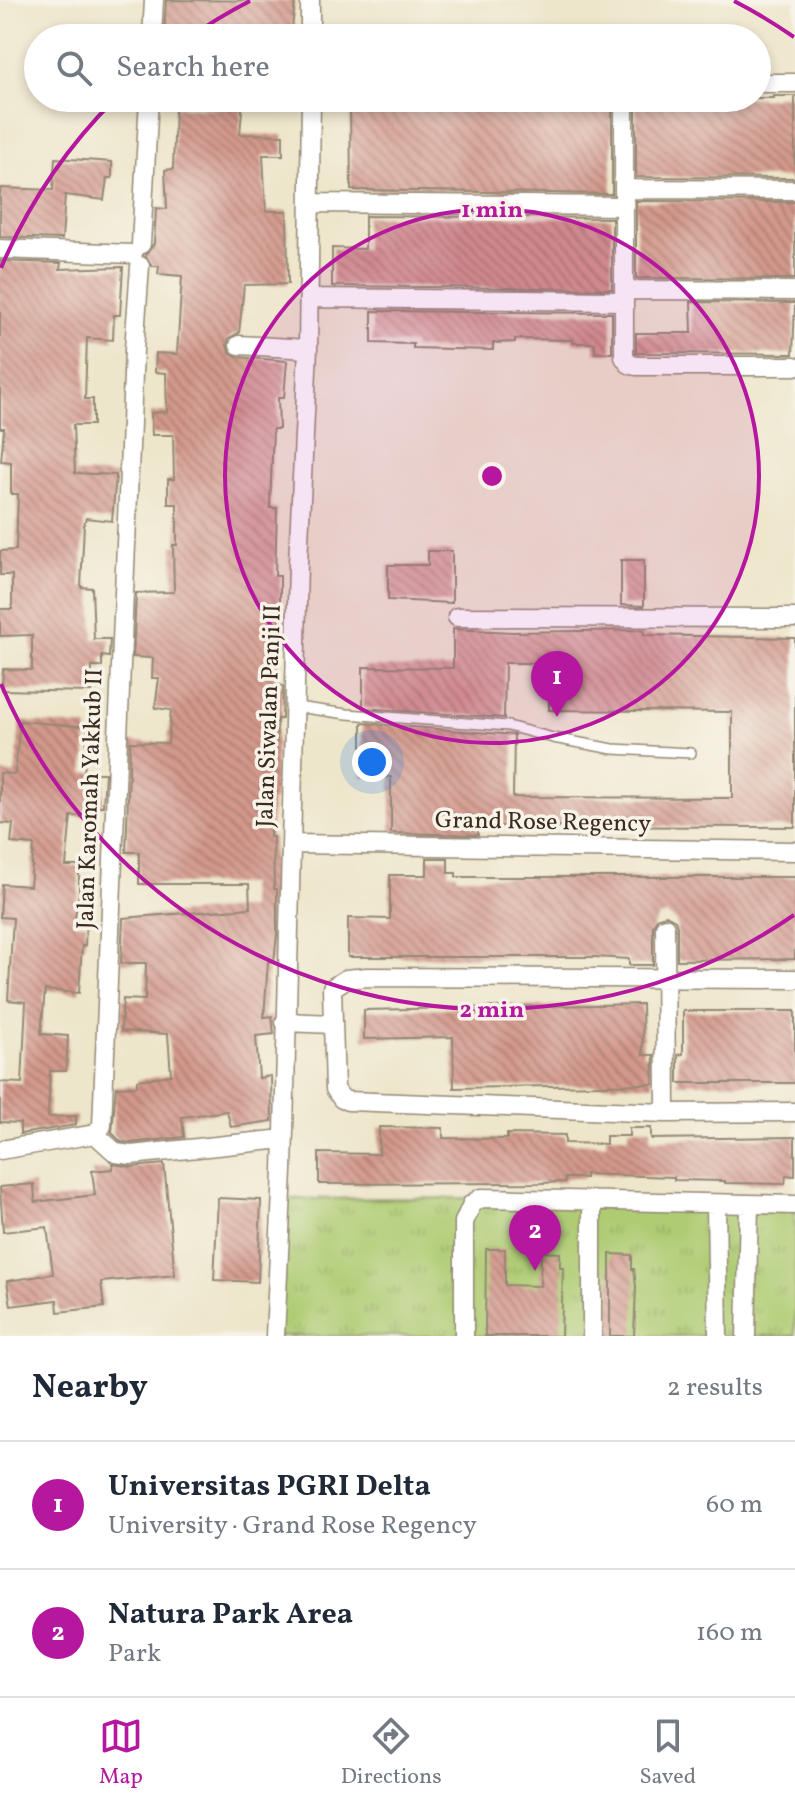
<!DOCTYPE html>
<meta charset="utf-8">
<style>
body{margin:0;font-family:Vollkorn,serif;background:#f6f6f7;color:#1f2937}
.you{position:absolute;left:372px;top:762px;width:28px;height:28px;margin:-20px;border:6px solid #fff;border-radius:50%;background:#1a73e8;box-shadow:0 0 0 12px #1a73e833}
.badge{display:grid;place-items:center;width:52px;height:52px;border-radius:50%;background:#b5179e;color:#fff;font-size:26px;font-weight:700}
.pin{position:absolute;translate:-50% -66px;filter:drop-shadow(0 2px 4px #0008)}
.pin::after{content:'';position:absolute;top:42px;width:28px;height:24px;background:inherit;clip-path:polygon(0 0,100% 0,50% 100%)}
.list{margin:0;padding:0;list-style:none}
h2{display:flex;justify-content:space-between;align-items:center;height:104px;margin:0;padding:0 32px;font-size:34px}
h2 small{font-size:26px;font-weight:400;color:#747a83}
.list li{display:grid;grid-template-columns:52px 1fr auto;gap:24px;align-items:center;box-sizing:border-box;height:128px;padding:0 32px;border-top:2px solid #e0e1e3}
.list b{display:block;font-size:30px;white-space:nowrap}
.list p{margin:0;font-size:26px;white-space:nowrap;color:#747a83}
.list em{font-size:26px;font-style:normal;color:#747a83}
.icon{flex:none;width:44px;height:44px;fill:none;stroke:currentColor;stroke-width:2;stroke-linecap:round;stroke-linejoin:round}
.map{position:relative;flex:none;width:795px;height:1336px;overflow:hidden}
.search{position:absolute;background:#fff;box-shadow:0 4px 12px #0003;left:24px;right:24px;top:24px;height:88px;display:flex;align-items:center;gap:20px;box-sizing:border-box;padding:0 28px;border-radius:44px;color:#747a83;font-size:30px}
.sheet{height:360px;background:#fff}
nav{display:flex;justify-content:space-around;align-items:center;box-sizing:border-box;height:112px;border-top:2px solid #e0e1e3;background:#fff;font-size:22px;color:#747a83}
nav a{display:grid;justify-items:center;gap:4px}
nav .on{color:#b5179e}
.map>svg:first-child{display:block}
.grass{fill:url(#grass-tufts);stroke:#757b48;stroke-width:2}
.building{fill:url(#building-back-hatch)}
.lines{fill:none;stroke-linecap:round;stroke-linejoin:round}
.service-casing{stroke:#948874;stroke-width:12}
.minor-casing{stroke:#948874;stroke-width:21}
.service{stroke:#fff;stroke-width:9}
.minor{stroke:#fff;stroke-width:18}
.ring{fill:none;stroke:#b5179e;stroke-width:4}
.labels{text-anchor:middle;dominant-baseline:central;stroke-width:7;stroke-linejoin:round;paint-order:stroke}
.street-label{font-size:24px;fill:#3b2a1e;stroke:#f7f3e8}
.centre{fill:#b5179e;stroke:#f7f3e8;stroke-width:4}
.ring-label{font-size:24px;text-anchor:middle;font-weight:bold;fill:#b5179e;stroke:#f7f3e8;stroke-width:7;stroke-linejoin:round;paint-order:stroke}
</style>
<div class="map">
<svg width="795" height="1336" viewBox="0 0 795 1336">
<defs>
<pattern id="grass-tufts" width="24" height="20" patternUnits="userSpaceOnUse" patternTransform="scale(2)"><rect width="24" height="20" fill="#afcc73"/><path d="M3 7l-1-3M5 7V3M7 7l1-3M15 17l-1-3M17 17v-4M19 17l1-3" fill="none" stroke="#97af63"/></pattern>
<pattern id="building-back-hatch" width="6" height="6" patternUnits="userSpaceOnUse" patternTransform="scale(2)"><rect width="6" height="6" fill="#d3988c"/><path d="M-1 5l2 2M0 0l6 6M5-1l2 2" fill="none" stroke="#ac7c72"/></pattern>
</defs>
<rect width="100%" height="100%" fill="#f7f3e8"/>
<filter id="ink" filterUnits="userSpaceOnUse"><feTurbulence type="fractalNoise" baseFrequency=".0125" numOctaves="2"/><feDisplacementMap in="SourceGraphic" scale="16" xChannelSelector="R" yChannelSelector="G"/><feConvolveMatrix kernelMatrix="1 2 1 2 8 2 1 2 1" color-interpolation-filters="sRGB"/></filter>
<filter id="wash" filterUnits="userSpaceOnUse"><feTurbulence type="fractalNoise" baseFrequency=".006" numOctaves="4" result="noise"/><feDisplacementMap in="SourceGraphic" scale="32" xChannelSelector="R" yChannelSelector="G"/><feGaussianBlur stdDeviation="1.8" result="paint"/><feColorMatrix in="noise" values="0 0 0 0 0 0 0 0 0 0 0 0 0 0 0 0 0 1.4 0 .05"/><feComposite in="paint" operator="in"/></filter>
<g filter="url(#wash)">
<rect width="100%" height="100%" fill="#eee6cb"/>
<!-- grass -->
<path class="grass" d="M481 1198 795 1205V1336H272L277 1199Z"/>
<g id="blocks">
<!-- building -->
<path class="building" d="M166 0 295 1 291 38 164 37Z
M774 96H795V178L636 177V103H648V98H774Z
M220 98 243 99 240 134 283 135V155H263L266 211H287L288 284 244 285 239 333 229 338 227 345 229 351 238 357 287 361 284 398H278L279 429H273L270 508H277L275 576H280V608L277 665 279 685 283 686 282 719H277L275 800H272L270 837H273L274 889H277V934L274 962H268L264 1017 272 1016 274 1034 256 1036 259 1078 271 1076 272 1121 231 1127 227 1111 182 1117 184 1137 131 1143 121 1142 112 1133 116 1087 137 1086V1080L171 1075 168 1034 121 1031 123 999 145 1000 146 963H121L123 918 250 908 249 884H139V852H126L130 742 168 743 171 710 155 708 159 678H152L153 658 133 657 136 593 174 592 173 545H177V504H168V479H174L173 435H152L151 413 167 412 166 373 155 372 156 353 177 354 182 276 158 274 159 266H152L145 255 154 244 156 208 167 209 165 170 173 169 175 107 219 109Z
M350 98H548V103H612V194L351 190Z
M55 158 112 162V178H107L104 200 65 195 62 239 0 237V188L53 190Z
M636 201 795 202V279L636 278Z
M365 216 612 218V289L332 286V248L365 249Z
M0 261 61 263 60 269 123 267 120 315H114L113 340 87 338 85 399H93V425H73L75 473 116 475 112 521 86 518 84 524 81 587 92 588 94 639H110L109 657 102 656V667H92L91 692 2 690 3 669 32 670V635L0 636V609H12V575H0V551L16 550 18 494H11V462L1 461 4 428H0Z
M691 302 795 303 793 354 636 353V333H692Z
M372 311 612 313V353H595V343H573V340L515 339V342L493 343V350L413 348V344L372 343Z
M428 551H452V603L388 600V565H428Z
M621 560H644V606L621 605Z
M453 629 512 632 644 630V635L795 638V827L478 826V835L391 833V777H362V723L514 735 513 797 732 798V712L549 710V663H505L504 718 363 708V667L453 668Z
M20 721 88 727 84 773H105L103 806H92L91 817 71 816 66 866H79V893L74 923H86L85 946H82L79 993 45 990 41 1034 68 1036 66 1071H50L48 1117 76 1116V1125L20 1134V1123L0 1122V1082L22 1083 26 1002 8 1000 13 918 0 917 2 884 30 886 34 845 11 843 13 824 0 823V773L15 774Z
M427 858H448V873H456V877H795V959L677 960V926L675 920 666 915 658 917 653 926V965H629V959L595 957H348V918L390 919V875H427Z
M642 1004 643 1055H654L653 1084 454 1088 453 1037 364 1039V1010Z
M683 1011H795V1083H678V1055L683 1054Z
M379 1127 443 1128V1138L507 1139V1134L565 1135V1143L606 1144V1136H629V1128H651V1139L795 1137V1176L786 1175 785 1184 725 1183V1181L674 1180V1177L585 1174V1178H565V1182L541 1183 319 1184V1153L379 1154Z
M113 1164 132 1167 164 1164 175 1275 101 1282 104 1307 58 1312 57 1300 11 1306 7 1281 53 1274 47 1227 3 1232 0 1187 34 1184 35 1202 95 1195 92 1171 113 1169Z
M218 1198 261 1200 258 1282 214 1280Z
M486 1249H505V1285L540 1286 541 1252 560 1253V1268H563L561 1336H485Z
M610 1254 632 1255V1269H634L636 1287 634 1336H610Z"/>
</g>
</g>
<g filter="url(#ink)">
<use href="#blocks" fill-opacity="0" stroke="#948874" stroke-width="2"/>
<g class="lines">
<defs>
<path id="service" d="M296 707 347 714 508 726 553 738 613 749 691 753"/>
<path id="minor" d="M310 0V38
M152 38 154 0
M757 83H795
M624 98V357L629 364 636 366H795
M624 189 795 190
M311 203 624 206
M141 244 149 98
M0 249 133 254
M624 290 795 291
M310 298 624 301
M239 345 308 349
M457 617 795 618
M291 844 795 851
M665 927 666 1113
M795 979 367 977 346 979 332 988 335 1089 342 1099 348 1101 666 1113 795 1112
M285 1022 333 1024
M95 1134 102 1126 134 350 140 266
M95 1134 116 1153 131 1155 283 1139
M0 1150 95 1134
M592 1200V1336
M716 1204 718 1336
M275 1336 283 1171 298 564 308 349 311 98
M464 1336V1222L472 1204 481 1198 795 1205
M746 1336 749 1205"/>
</defs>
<!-- service casing -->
<use href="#service" class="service-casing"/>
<!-- minor casing -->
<use href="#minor" class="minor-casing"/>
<!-- service -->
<use href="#service" class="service"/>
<!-- minor -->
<use href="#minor" class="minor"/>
</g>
</g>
<!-- distance rings -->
<circle cx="492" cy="476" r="267" fill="#b5179e" fill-opacity=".12"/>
<g class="ring">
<circle cx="492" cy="476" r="267"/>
<path d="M794 915A533 533 0 0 1 1 684M1 268A533 533 0 0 1 115 99M190 37A533 533 0 0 1 250 1M734 1A533 533 0 0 1 794 37"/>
</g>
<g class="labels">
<!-- street labels -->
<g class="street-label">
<text transform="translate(270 716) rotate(-88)">Jalan Siwalan Panji II</text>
<text transform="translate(91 799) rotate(-88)">Jalan Karomah Yakkub II</text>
<text transform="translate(543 823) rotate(1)">Grand Rose Regency</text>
</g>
</g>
<circle cx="492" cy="476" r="12" class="centre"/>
<g class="ring-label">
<text x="492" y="217">1 min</text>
<text x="492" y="1017">2 min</text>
</g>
</svg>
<div class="you"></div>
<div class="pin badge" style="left:557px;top:717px">1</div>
<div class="pin badge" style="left:535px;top:1271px">2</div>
<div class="search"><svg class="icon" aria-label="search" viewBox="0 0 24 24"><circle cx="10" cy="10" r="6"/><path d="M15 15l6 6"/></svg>Search here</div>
</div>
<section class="sheet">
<h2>Nearby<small>2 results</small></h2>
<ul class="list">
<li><span class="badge">1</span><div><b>Universitas PGRI Delta</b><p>University · Grand Rose Regency</p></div><em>60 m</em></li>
<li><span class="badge">2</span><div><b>Natura Park Area</b><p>Park</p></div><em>160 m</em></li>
</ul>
</section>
<nav>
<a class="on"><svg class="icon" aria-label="map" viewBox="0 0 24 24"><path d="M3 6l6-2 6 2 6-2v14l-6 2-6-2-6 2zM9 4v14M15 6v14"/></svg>Map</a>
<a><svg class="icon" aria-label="directions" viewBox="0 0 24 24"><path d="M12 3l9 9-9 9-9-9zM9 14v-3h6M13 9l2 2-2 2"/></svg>Directions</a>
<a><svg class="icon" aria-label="saved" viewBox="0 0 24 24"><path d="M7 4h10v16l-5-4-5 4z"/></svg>Saved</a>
</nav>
